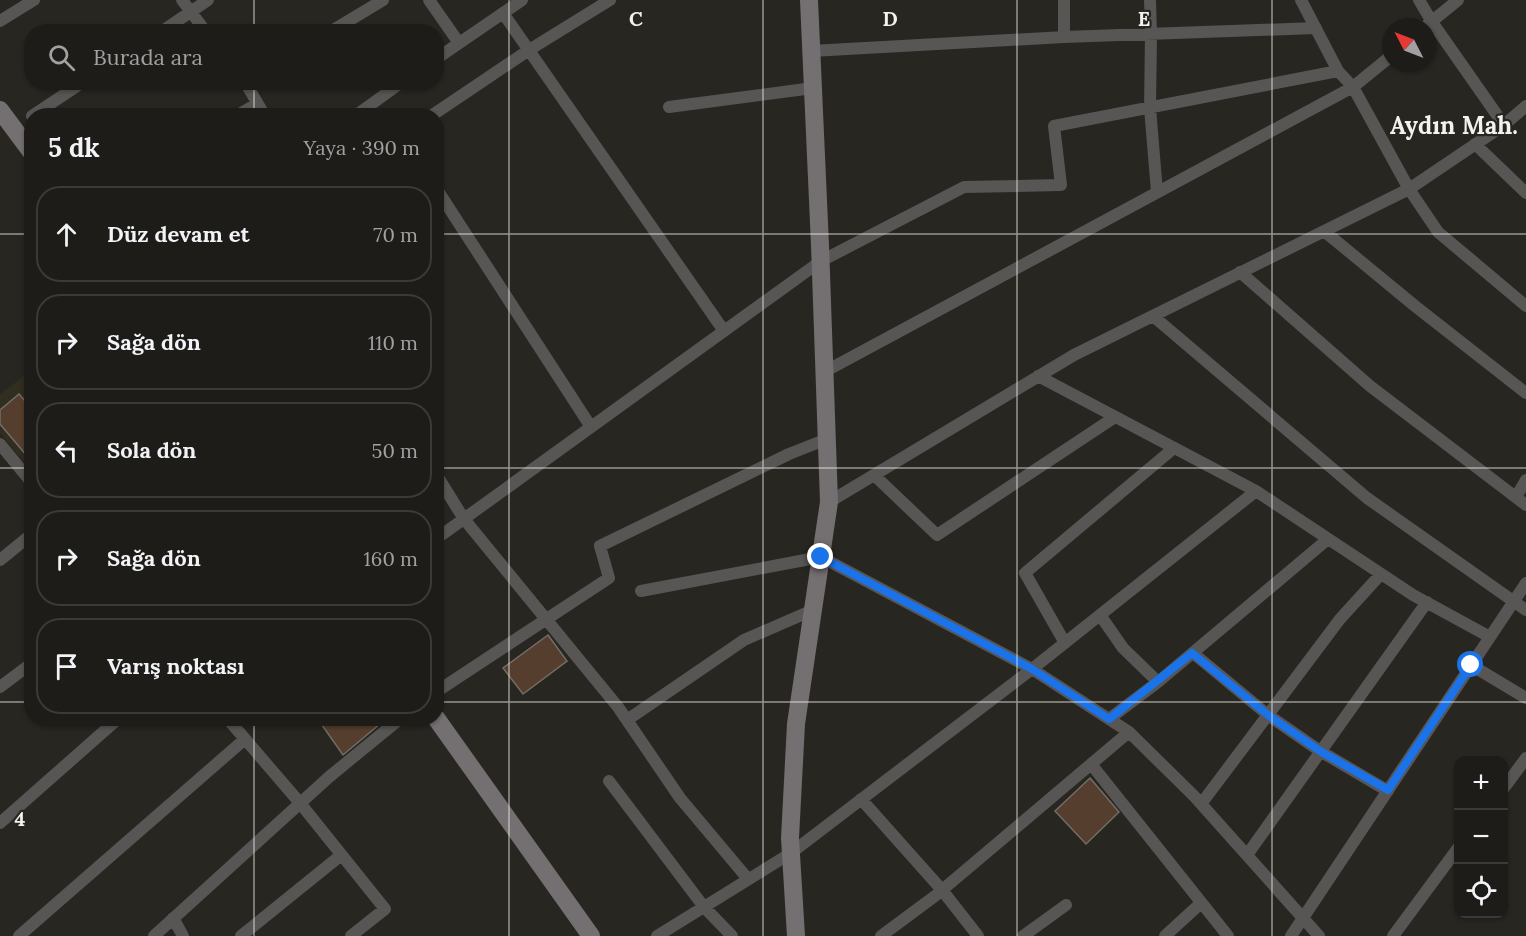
<!DOCTYPE html>
<html lang="tr">
<meta charset="utf-8">
<style>
body{margin:0;font-family:Lora,serif;background:#262522;color:#f1f3f6}
.controls{position:absolute;right:18px;bottom:18px;display:grid;overflow:hidden;border-radius:12px;box-shadow:0 2px 4px #0004}
.controls button{width:54px;height:54px;display:grid;place-items:center;padding:0;border:0;border-bottom:2px solid #3c3a38;background:#1e1c19;color:#f1f3f6;font:30px sans-serif}
.compass{position:absolute;left:1382px;top:18px;width:54px;height:54px;border-radius:50%;background:#1e1c19;box-shadow:0 2px 4px #0004;rotate:312deg}
.stop{position:absolute;width:18px;height:18px;margin:-14px;border:4px solid #1a73e8;border-radius:50%;background:#fff}
.stop.end{background:#1a73e8;border-color:#fff;box-shadow:0 2px 6px #0008}
.list{margin:0;padding:0;list-style:none}
h2{display:flex;justify-content:space-between;align-items:center;height:78px;margin:0;padding:0 24px;font-size:26px}
h2 small{font-size:20px;font-weight:400;color:#a1a1a2}
.list li{display:grid;grid-template-columns:39px 1fr auto;gap:18px;align-items:center;box-sizing:border-box;height:96px;margin:0 12px 12px;padding:0 12px;border:2px solid #3c3a38;border-radius:24px}
.list b{display:block;font-size:22px;white-space:nowrap}
.list em{font-size:20px;font-style:normal;color:#a1a1a2}
.icon{flex:none;width:33px;height:33px;fill:none;stroke:currentColor;stroke-width:2;stroke-linecap:round;stroke-linejoin:round}
.map{position:relative;flex:none;width:1526px;height:936px;overflow:hidden}
.search{position:absolute;background:#1e1c19;box-shadow:0 2px 4px #0004;left:24px;top:24px;width:420px;height:66px;display:flex;align-items:center;gap:15px;box-sizing:border-box;padding:0 21px;border-radius:24px;color:#a1a1a2;font-size:22px}
.panel{position:absolute;background:#1e1c19;box-shadow:0 2px 4px #0004;left:24px;top:108px;width:420px;height:618px;border-radius:24px}
.map>svg:first-child{display:block}
.built{fill:#302d21}
.building{fill:#553e2d;stroke:#736d68;stroke-width:1.5}
.lines{fill:none;stroke-linecap:round;stroke-linejoin:round}
.street{stroke:#585555;stroke-width:12}
.secondary{stroke:#746f70;stroke-width:18}
.route{stroke:#1a73e8;stroke-width:8}
.grid{fill:none;stroke:#f3f2ef;stroke-width:1.5;stroke-opacity:0.55}
.labels{text-anchor:middle;dominant-baseline:central;stroke-width:4.5;stroke-linejoin:round;paint-order:stroke}
.district-label{font-size:24px;font-weight:bold;fill:#f3f2ef;stroke:#282621}
.grid-label{font-size:20px;text-anchor:middle;font-weight:bold;fill:#f3f2ef;stroke:#282621;stroke-width:4.5;stroke-linejoin:round;paint-order:stroke}
</style>
<div class="map">
<svg width="1526" height="936" viewBox="0 0 1526 936">
<rect width="100%" height="100%" fill="#282621"/>
<!-- built -->
<path class="built" d="M31 371V470L0 433V394Z"/>
<!-- building -->
<path class="building" d="M19 394 32 409V462L0 424V410Z
M548 635 567 661 523 694 503 668Z
M317 718H387L343 755Z
M1090 778 1119 812 1086 844 1055 811Z"/>
<g class="lines">
<!-- street -->
<path class="street" d="M182 0 206 32
M429 0 459 43
M1150 0 1151 34 1150 108 1157 192
M1301 0 1338 71 1353 87 1409 189 1438 232 1526 306
M1419 0 1432 22 1504 125
M503 13 724 331
M0 21 34 0
M1426 26 1458 0
M161 32 208 0
M330 32 383 0
M1064 37V0
M811 51 1064 37 1316 28
M436 59 522 0
M245 82 265 116
M669 107 813 88
M32 116 83 82
M236 116 257 104
M355 116 402 82
M431 116 529 50 610 0
M1475 144 1526 193
M436 188 591 427
M1324 231 1415 306 1526 393
M1240 272 1370 386 1526 505
M1153 316 1367 498 1526 610
M824 372 1353 87 1391 56
M1038 376 1256 491 1413 595 1490 637
M0 444 32 483
M436 474 464 519 618 707 680 798 748 879
M874 475 937 535 1115 417
M1516 497 1526 480
M829 502 1074 355 1409 189 1504 125 1526 106
M436 539 821 261 964 187 1061 185 1054 126 1338 71
M0 560 32 534
M641 591 821 557 1032 669 1129 732 1194 796 1319 936
M1100 615 1123 648 1158 682
M1065 643 1025 573 1174 448
M1193 653 1268 715 1320 751 1388 791
M1471 665 1526 698
M0 687 32 663
M436 692 609 578 600 546 789 454 827 439
M227 718 300 803 385 909 351 936
M1109 719 1158 682 1328 539
M627 720 744 640 813 610
M1091 764 1228 936
M609 781 704 907 732 936
M1504 788 1526 758
M861 799 942 890 978 936
M1201 804 1340 619 1381 574
M0 823 119 718
M1247 855 1427 602
M173 918 183 936
M19 936 245 739
M154 936 329 777 401 718
M241 936 340 856
M657 936 791 853 1032 669 1256 491
M881 936 935 896 1129 732
M1023 936 1066 905
M1165 936 1201 903
M1291 936 1526 583
M1393 936 1458 848"/>
<!-- secondary -->
<path class="secondary" d="M0 110 32 153
M436 718 591 936
M796 936 790 838 796 724 829 502 820 245 809 0"/>
</g>
<g class="lines">
<!-- route -->
<path class="route" d="M821 557 1032 669 1109 719 1192 653 1268 715 1320 751 1388 790 1471 665"/>
</g>
<!-- grid -->
<path class="grid" d="M254 0V32M509 0V936M763 0V936M1017 0V936M1272 0V936M254 82V116M0 234H32M436 234H1526M0 468H32M436 468H1526M0 702H32M436 702H1526M254 718V936"/>
<g class="labels">
<!-- district labels -->
<g class="district-label">
<text x="1454" y="125">Aydın Mah.</text>
</g>
</g>
<g class="grid-label">
<text x="636" y="26">C</text>
<text x="890" y="26">D</text>
<text x="1144" y="26">E</text>
<text x="20" y="826">4</text>
</g>
</svg>
<div class="controls">
<button>+</button>
<button>−</button>
<button><svg class="icon" aria-label="locate" viewBox="0 0 24 24"><circle cx="12" cy="12" r="6"/><path d="M12 2v4M12 18v4M2 12h4M18 12h4"/></svg></button>
</div>
<svg class="compass" viewBox="-18 -18 36 36"><path d="M0-13l5 13h-10z" fill="#e53935"/><path d="M0 13l5-13h-10z" fill="#a1a1a2"/></svg>
<div class="stop" style="left:1471px;top:665px"></div>
<div class="stop end" style="left:821px;top:557px"></div>
<div class="search"><svg class="icon" aria-label="search" viewBox="0 0 24 24"><circle cx="10" cy="10" r="6"/><path d="M15 15l6 6"/></svg>Burada ara</div>
<section class="panel">
<h2>5 dk<small>Yaya · 390 m</small></h2>
<ul class="list">
<li><svg class="icon" aria-label="ahead" viewBox="0 0 24 24"><path d="M12 20V5M6 11l6-6 6 6"/></svg><div><b>Düz devam et</b></div><em>70 m</em></li>
<li><svg class="icon" aria-label="right" viewBox="0 0 24 24"><path d="M7 20v-9h11M14 6l5 5-5 5"/></svg><div><b>Sağa dön</b></div><em>110 m</em></li>
<li><svg class="icon" aria-label="left" viewBox="0 0 24 24"><path d="M17 20v-9H6M10 6l-5 5 5 5"/></svg><div><b>Sola dön</b></div><em>50 m</em></li>
<li><svg class="icon" aria-label="right" viewBox="0 0 24 24"><path d="M7 20v-9h11M14 6l5 5-5 5"/></svg><div><b>Sağa dön</b></div><em>160 m</em></li>
<li><svg class="icon" aria-label="arrive" viewBox="0 0 24 24"><path d="M6 21V4h12l-3 4 3 4H6"/></svg><div><b>Varış noktası</b></div></li>
</ul>
</section>
</div>
